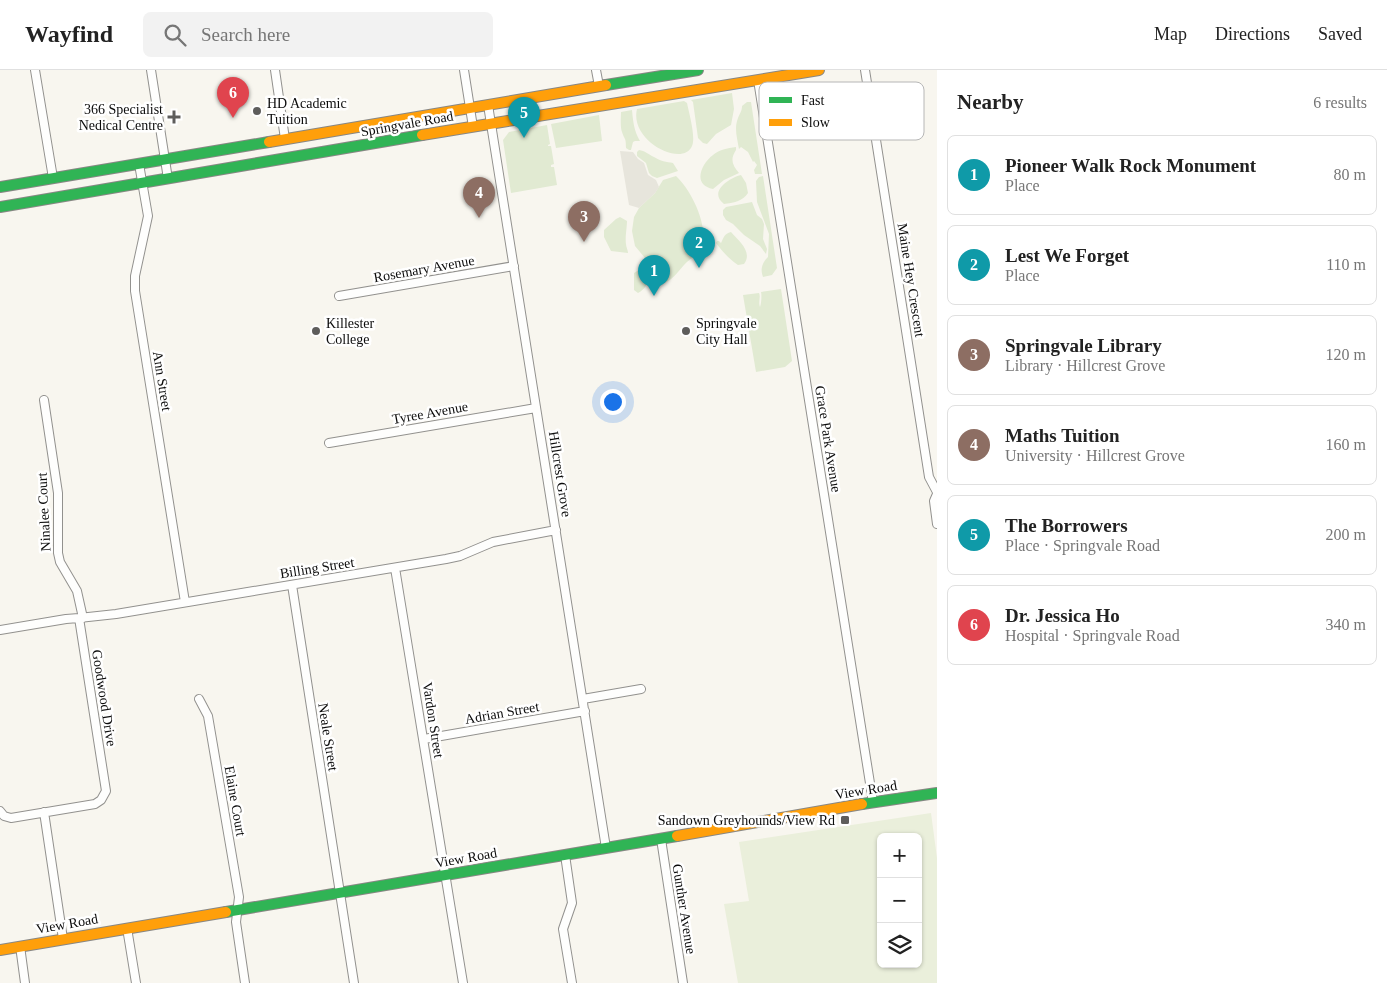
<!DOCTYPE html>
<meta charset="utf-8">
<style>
body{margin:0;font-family:Georgia,serif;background:#f2f2f2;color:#222}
.controls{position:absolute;right:15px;bottom:15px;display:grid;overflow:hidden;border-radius:8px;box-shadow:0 1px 4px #0004}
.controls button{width:45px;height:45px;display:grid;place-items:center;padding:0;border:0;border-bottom:1px solid #e0e0e0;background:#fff;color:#222;font:25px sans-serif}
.you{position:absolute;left:612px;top:331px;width:18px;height:18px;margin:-12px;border:4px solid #fff;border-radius:50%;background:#1a73e8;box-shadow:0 0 0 8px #1a73e833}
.badge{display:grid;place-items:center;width:32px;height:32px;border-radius:50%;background:#5e5d5b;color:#fff;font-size:16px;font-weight:700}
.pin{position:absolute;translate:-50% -41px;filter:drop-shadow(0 1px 2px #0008)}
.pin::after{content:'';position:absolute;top:26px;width:18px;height:15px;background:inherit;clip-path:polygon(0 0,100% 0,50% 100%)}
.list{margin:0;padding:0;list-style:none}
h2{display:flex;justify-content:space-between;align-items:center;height:65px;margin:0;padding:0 20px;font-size:21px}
h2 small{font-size:16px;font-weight:400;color:#767676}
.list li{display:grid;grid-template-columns:32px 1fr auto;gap:15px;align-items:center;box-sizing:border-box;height:80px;margin:0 10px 10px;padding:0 10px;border:1px solid #e0e0e0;border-radius:8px}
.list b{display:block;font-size:19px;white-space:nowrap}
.list p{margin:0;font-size:16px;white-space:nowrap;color:#767676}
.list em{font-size:16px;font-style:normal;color:#767676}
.icon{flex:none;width:28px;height:28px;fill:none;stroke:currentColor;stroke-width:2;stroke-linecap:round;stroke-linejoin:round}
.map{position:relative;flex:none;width:937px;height:913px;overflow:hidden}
header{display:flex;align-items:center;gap:30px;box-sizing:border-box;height:70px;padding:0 25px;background:#fff;border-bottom:1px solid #e0e0e0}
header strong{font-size:24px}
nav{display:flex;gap:28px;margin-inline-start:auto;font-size:18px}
.search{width:350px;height:45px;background:#f2f2f2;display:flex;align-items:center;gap:12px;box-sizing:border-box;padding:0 18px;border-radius:8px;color:#767676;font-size:19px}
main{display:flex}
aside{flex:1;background:#fff}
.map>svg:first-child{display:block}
.green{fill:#e1ead2}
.pitch{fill:#eaefdb;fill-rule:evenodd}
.plaza{fill:#e7e5dc}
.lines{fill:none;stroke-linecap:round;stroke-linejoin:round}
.street-casing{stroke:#92918e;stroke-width:10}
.fast-casing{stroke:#888784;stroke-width:12}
.slow-casing{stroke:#888784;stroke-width:12}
.street{stroke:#fefefd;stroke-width:8}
.fast{stroke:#30b455;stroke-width:10}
.slow{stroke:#ff9f0a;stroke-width:10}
.poi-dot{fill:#5e5d5b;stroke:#fff;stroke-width:2}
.labels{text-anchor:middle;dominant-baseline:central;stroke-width:5;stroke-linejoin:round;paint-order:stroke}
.poi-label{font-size:14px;fill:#0b0b0b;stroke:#fff;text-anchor:start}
.street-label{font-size:14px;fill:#0b0b0b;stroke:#fff}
.key{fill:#fff;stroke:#b6b6b6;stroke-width:1}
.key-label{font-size:14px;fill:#0b0b0b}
</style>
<header>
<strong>Wayfind</strong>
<div class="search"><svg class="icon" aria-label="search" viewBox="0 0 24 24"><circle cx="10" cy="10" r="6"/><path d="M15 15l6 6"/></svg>Search here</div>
<nav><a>Map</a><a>Directions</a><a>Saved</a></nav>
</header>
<main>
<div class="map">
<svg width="937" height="913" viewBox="0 0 937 913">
<rect width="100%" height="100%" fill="#f8f6ef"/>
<!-- green -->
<path class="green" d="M732 23 734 39 731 55 716 64 707 74 703 73 698 68 693 32 691 30Z
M684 31 687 33C689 43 696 67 692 76 683 98 629 71 637 39Z
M747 32H751L762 104H755L754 100 757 95 754 91 753 92 748 82 741 77 739 79C737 68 734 58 738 48 740 43 742 41 742 36Z
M632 40C633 51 634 61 640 71H635L633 72 631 80H629L626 78C626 67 625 71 622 62 620 57 621 47 621 42Z
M599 45 602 71 556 78 551 54Z
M547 55 550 74 548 75V76H551L554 94 551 95V97H554L557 115 511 123 503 70 509 62Z
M736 77V80C730 89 732 95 739 103L724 110 713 119C692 115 701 94 713 85 719 80 727 78 736 77Z
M639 80C645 81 648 84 654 87 660 91 667 92 673 93L678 101 657 108 652 106 649 103 646 93 637 86V82Z
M741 105 746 113 748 123C743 131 733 133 724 134 708 122 729 108 741 105Z
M676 106C692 121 710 158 701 179 697 186 689 189 684 195 677 203 671 212 661 214L656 210 652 197 658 198 665 203 661 197 655 193 650 194 635 176 632 161 634 147 639 138 655 123 663 110Z
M763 106 777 198 772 205 763 207C760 199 762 193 768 187L769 164 757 132 756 111 759 107Z
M752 132 757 145 762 149 764 154 763 169 767 179 766 184 760 176 744 165 733 154 726 150 723 145V140L726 137Z
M620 147 627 151C627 157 625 168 626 174 626 177 628 180 628 183L611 181 604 167V160L616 149Z
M731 162C739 171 753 182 744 194L738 195C729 189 723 182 716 173L717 171H719L721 173C724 167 724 164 731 162Z
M642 198C650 208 649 217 638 223L634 220V203Z
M781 219 792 291 785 297 756 302 743 225 759 223C761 227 758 232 760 237 761 235 762 226 761 222Z"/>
<!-- pitch -->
<path class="pitch" d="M931 743 937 788V913H738L724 834 749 831 739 772ZM881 767H918V894H881Z"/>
<!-- plaza -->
<path class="plaza" d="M620 81 633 82 638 89 644 93 648 105 656 110 659 117 655 123 639 138 629 135Z"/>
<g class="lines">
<defs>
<path id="street" d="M35 0 53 108
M151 0 168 109
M275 0 285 69
M464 0 473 57
M596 0 599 16
M865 0 929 407 937 422
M758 10 873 732
M488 35 606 778
M139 94 148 146 135 206V221L185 532
M339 226 514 196
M44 330 58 423V483L60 492 77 521 83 548
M329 373 536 338
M937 424 934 431 937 454
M395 498 463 913
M292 515 354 913
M79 548 116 544 446 489 460 486 493 472 556 460
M0 560 66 549 79 548 106 721 101 730 95 734 11 748 4 746 0 741
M199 629 208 646 239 827 236 852 245 913
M583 629 641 619
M424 669 585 641
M44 742 63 869
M661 769 683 913
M565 785 572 833 563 859 572 913
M127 858 136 913
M20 876 25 913"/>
<path id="fast" d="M606 15 698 0
M0 117 269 72
M0 137 422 65
M862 734 937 723
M226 842 677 766"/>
<path id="slow" d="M422 65 819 0
M269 72 606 15
M677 766 862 734
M0 880 226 842"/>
</defs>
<!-- street casing -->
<use href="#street" class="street-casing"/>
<!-- fast casing -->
<use href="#fast" class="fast-casing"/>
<!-- slow casing -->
<use href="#slow" class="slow-casing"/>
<!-- street -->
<use href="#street" class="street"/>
<!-- fast -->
<use href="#fast" class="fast"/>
<!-- slow -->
<use href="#slow" class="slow"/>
</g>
<!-- markers -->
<g class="poi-dot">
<circle cx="257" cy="41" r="5"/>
<path d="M171.5 39.5h5v5h5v5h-5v5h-5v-5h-5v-5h5z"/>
<circle cx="316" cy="261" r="5"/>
<circle cx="686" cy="261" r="5"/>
<rect x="840" y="745" width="10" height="10" rx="2.5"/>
</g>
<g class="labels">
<!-- poi labels -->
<g class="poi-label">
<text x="267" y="33">HD Academic<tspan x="267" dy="16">Tuition</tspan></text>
<text x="163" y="39" text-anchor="end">366 Specialist<tspan x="163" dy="16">Nedical Centre</tspan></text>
<text x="326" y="253">Killester<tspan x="326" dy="16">College</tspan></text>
<text x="696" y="253">Springvale<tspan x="696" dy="16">City Hall</tspan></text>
<text x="835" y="750" text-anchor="end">Sandown Greyhounds/View Rd</text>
</g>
<!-- street labels -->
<g class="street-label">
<text transform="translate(407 54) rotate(-10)">Springvale Road</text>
<text transform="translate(424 199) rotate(-10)">Rosemary Avenue</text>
<text transform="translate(911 210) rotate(81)">Maine Hey Crescent</text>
<text transform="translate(162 311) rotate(81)">Ann Street</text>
<text transform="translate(430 343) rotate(-10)">Tyree Avenue</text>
<text transform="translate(828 369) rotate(81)">Grace Park Avenue</text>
<text transform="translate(560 404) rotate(81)">Hillcrest Grove</text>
<text transform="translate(44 442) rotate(-93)">Ninalee Court</text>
<text transform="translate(317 498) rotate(-9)">Billing Street</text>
<text transform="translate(104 628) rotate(81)">Goodwood Drive</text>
<text transform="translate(502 643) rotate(-10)">Adrian Street</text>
<text transform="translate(433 650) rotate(81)">Vardon Street</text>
<text transform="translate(328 667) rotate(81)">Neale Street</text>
<text transform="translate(866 720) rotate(-9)">View Road</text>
<text transform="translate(235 731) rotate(80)">Elaine Court</text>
<text transform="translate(466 788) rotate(-10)">View Road</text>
<text transform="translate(684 839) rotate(81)">Gunther Avenue</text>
<text transform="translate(67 854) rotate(-10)">View Road</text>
</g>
</g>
<!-- legend -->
<rect x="759" y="12" width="165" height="58" rx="8" class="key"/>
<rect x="769" y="27" width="23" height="6" fill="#30b455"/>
<rect x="769" y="49" width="23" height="7" fill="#ff9f0a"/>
<g class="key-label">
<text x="801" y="35">Fast</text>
<text x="801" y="57">Slow</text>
</g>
</svg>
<div class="controls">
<button>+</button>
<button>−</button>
<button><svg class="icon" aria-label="layers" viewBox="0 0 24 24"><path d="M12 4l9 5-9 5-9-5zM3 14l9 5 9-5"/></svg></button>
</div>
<div class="you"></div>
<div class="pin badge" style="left:654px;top:226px;background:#0f9aa8">1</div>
<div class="pin badge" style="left:699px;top:198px;background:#0f9aa8">2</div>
<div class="pin badge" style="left:584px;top:172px;background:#8d6e63">3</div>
<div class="pin badge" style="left:479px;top:148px;background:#8d6e63">4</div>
<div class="pin badge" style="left:524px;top:68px;background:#0f9aa8">5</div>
<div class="pin badge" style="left:233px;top:48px;background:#e0444e">6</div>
</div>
<aside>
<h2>Nearby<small>6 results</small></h2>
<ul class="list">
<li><span class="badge" style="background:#0f9aa8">1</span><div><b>Pioneer Walk Rock Monument</b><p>Place</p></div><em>80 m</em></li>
<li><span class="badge" style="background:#0f9aa8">2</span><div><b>Lest We Forget</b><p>Place</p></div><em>110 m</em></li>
<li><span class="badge" style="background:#8d6e63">3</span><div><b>Springvale Library</b><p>Library · Hillcrest Grove</p></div><em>120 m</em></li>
<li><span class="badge" style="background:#8d6e63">4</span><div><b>Maths Tuition</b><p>University · Hillcrest Grove</p></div><em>160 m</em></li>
<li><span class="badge" style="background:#0f9aa8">5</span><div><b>The Borrowers</b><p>Place · Springvale Road</p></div><em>200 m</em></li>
<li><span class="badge" style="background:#e0444e">6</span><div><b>Dr. Jessica Ho</b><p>Hospital · Springvale Road</p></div><em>340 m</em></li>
</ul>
</aside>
</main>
